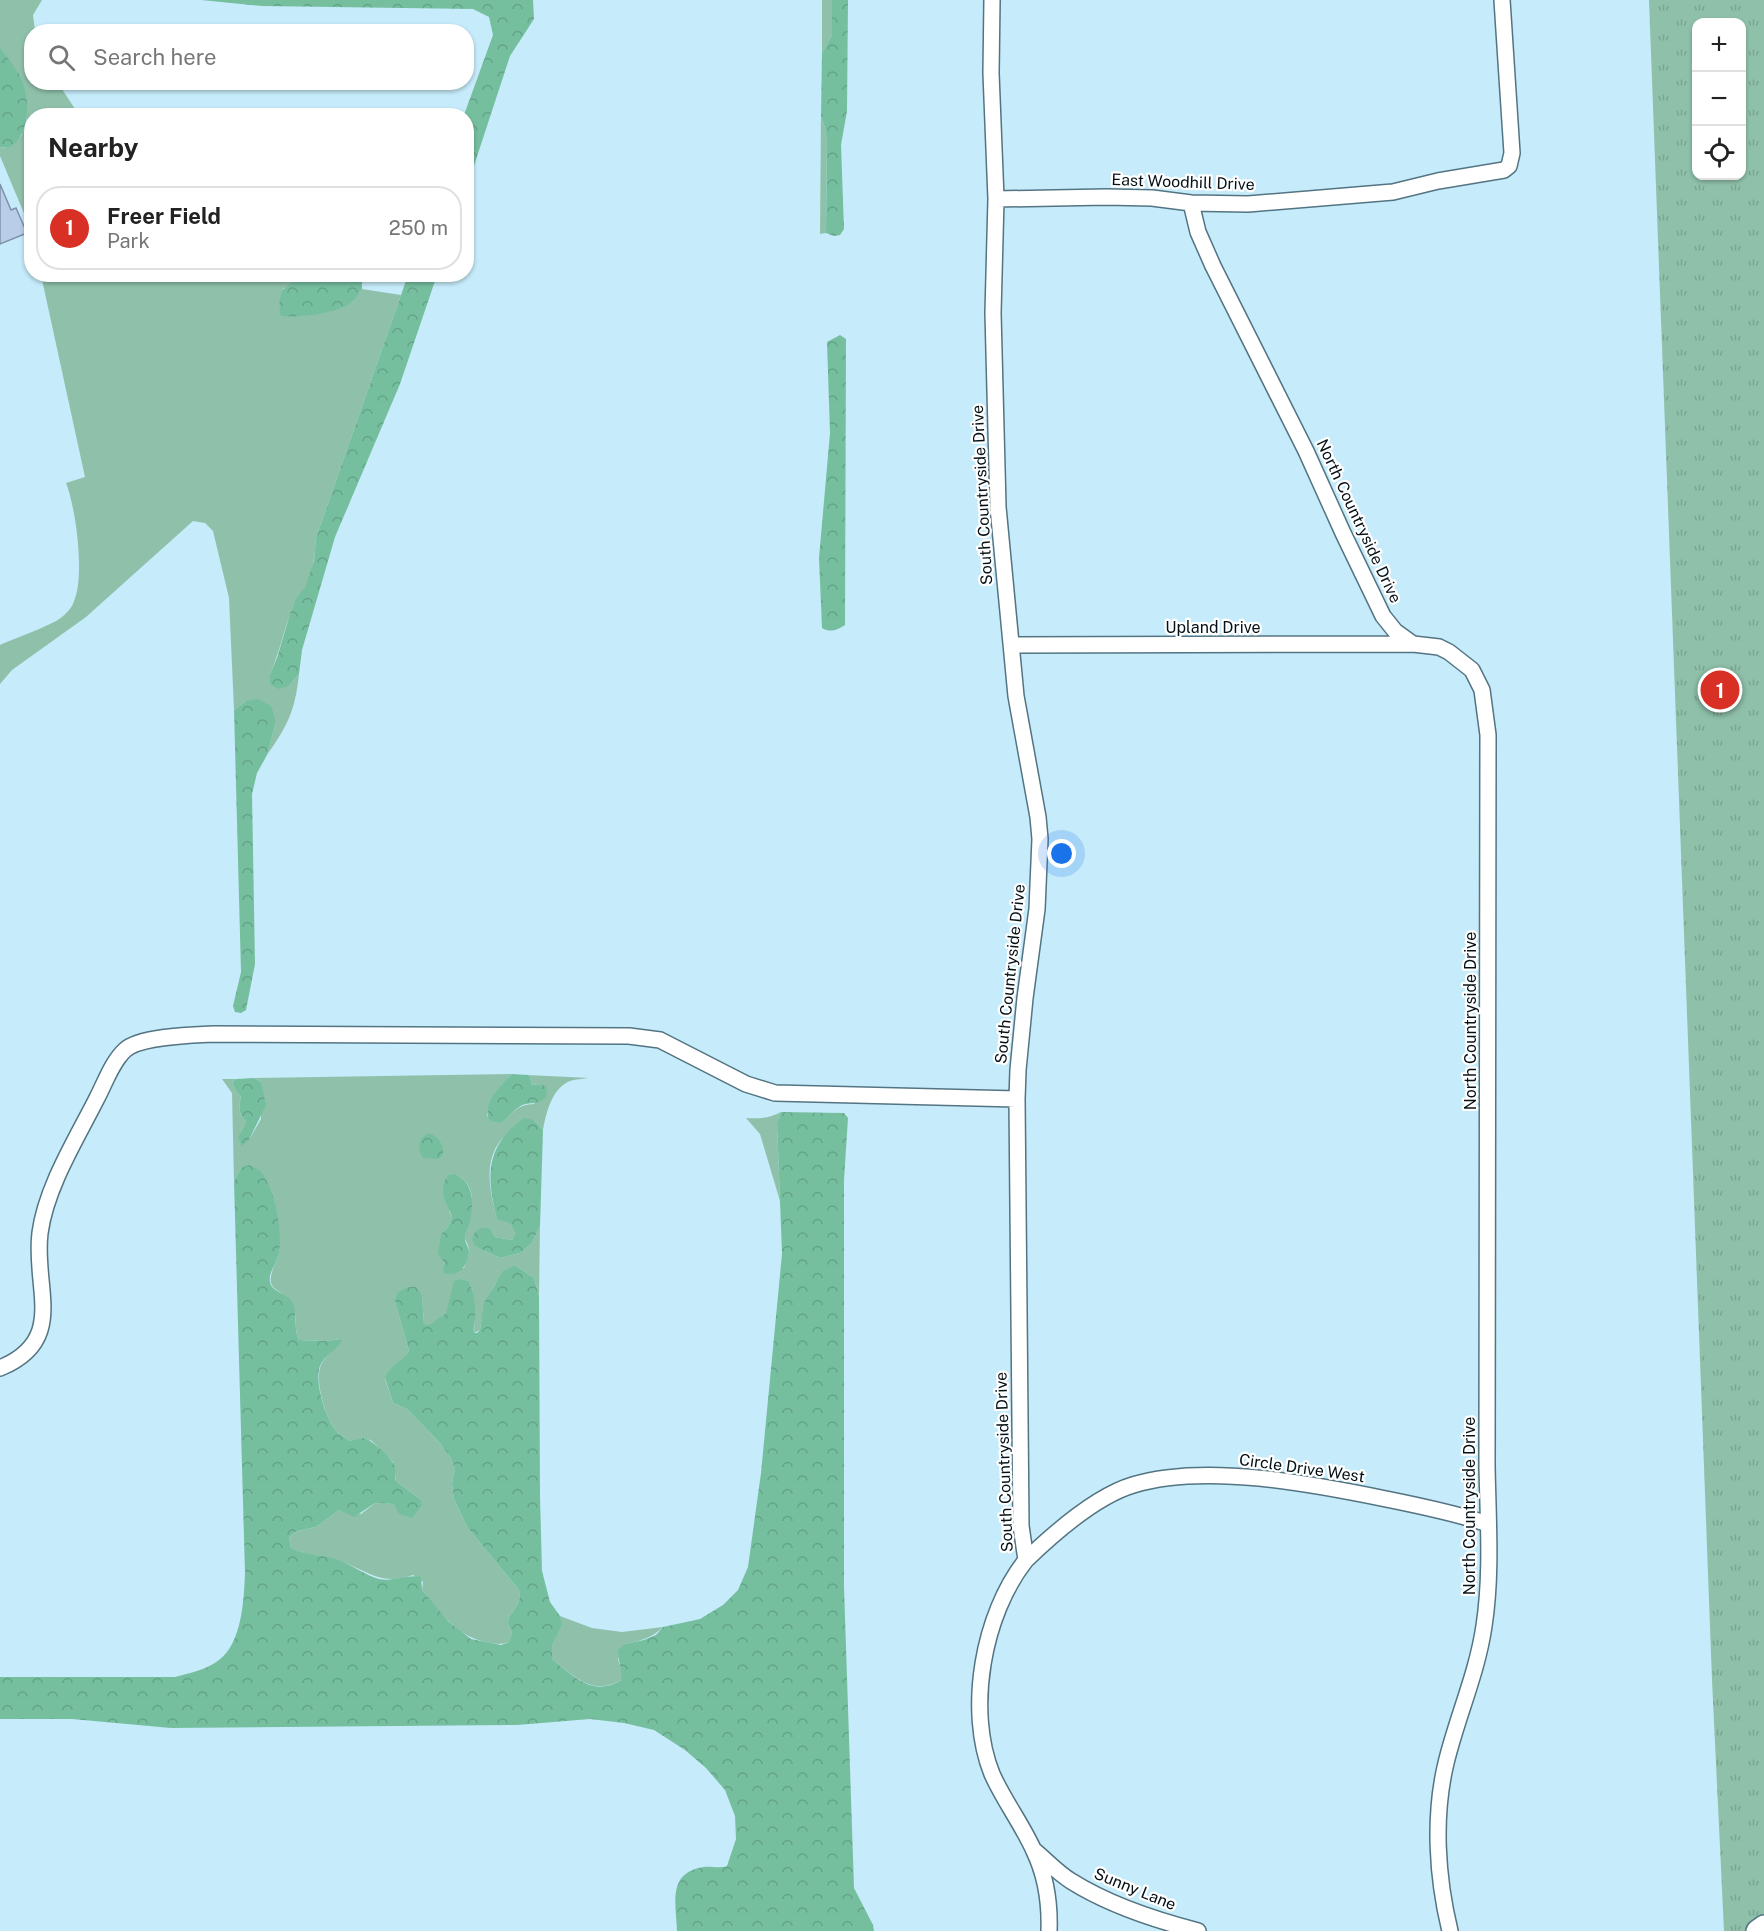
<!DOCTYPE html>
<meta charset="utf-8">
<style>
body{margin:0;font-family:"Public Sans",sans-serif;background:#f2f2f2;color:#222}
.controls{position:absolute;right:18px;top:18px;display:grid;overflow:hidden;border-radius:12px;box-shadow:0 2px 4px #0004}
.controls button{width:54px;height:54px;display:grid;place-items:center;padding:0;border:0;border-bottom:2px solid #e0e0e0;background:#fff;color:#222;font:30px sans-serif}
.you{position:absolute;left:1062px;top:854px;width:21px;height:21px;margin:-15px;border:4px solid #fff;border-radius:50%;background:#1a73e8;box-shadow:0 0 0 9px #1a73e833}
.badge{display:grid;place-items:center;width:39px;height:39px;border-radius:50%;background:#d93025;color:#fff;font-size:20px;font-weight:700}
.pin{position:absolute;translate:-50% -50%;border:3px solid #fff;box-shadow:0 2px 6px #0006}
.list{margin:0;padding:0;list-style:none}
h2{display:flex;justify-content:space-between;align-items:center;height:78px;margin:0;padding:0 24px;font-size:26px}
h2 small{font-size:20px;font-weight:400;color:#767676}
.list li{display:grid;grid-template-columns:39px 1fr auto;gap:18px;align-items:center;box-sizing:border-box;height:84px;margin:0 12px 12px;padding:0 12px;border:2px solid #e0e0e0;border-radius:24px}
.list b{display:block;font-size:22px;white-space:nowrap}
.list p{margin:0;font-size:20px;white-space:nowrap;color:#767676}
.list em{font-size:20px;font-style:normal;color:#767676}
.icon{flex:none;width:33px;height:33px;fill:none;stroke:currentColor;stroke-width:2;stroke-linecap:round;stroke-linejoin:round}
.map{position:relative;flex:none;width:1764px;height:1931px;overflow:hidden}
.search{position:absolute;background:#fff;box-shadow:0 2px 4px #0004;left:24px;top:24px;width:450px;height:66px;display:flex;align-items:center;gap:15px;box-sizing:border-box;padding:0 21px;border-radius:24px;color:#767676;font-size:22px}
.panel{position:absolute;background:#fff;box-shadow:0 2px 4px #0004;left:24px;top:108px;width:450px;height:174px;border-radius:24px}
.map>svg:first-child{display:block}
.grass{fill:#8fc1aa;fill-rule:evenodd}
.forest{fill:url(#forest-crowns)}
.park{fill:url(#park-tufts);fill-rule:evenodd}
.building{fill:#b9cde8;stroke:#7e92aa;stroke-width:1.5}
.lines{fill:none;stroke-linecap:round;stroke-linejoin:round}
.street-casing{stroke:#537482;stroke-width:18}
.secondary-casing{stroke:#537482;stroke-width:24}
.street{stroke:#fff;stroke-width:15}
.secondary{stroke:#fff;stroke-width:21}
.labels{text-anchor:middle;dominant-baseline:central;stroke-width:4.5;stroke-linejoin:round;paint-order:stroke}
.street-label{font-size:16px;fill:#051116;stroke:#fff}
</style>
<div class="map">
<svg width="1764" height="1931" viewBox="0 0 1764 1931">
<defs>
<pattern id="forest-crowns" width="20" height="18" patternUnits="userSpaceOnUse" patternTransform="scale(1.5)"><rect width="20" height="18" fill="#75bf9f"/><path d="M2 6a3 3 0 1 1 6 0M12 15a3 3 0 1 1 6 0" fill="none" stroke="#64a388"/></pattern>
<pattern id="park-tufts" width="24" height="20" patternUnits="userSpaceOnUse" patternTransform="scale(1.5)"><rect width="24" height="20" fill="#8fc1aa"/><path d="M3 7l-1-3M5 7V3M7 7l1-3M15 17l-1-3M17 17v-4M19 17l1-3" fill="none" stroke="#7aa592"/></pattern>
</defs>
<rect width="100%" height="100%" fill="#c6ebfa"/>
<!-- grass -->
<path class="grass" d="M0 0H42L33 15 35 31 32 32V82L58 83 79 115 32 116 31 230 0 156V147L5 148 21 136 27 122 22 82 0 47Z
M822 0H832V35L822 53Z
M821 116 825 128 827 141 826 233 820 234Z
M254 274 297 281 283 289 352 302 362 289 401 295 316 538C315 555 313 573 305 588 300 596 294 603 291 612 283 633 279 654 270 674L289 686 299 674C295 711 288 725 267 755L276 722 246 701 234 710 229 598 213 531 205 523 193 521 86 617 12 670 0 684V645C13 639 56 624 63 616 67 613 73 606 74 601 85 576 76 508 66 483L85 477 41 275Z
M512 1074C500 1085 488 1099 487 1116L496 1123C513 1120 510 1105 534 1104L542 1084 532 1085 530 1077 528 1075 589 1078C583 1079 576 1079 570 1081 552 1088 546 1113 543 1130L534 1120C525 1126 508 1132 501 1140 483 1162 490 1193 497 1218L510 1224 515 1233 512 1240 495 1237 491 1229 476 1247 500 1258 520 1253 532 1243 540 1226 539 1296 534 1278 515 1265C492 1278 484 1305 480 1330L474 1333 475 1309 472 1289 469 1281 462 1279 446 1313 429 1326 424 1324 422 1296 395 1302 409 1351C401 1365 393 1360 385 1379L393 1403 407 1409 439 1442 450 1457 455 1469 452 1483 454 1499 467 1527 519 1590C519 1593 520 1597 519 1600 516 1614 501 1615 512 1632L509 1642C500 1645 495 1644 486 1642 456 1636 441 1613 422 1590L423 1582 413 1575C379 1587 367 1569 336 1560 320 1554 308 1557 291 1548L289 1537 297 1531 316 1527 339 1510 361 1514 375 1503 394 1504 396 1506 420 1499 396 1481 393 1462 372 1441 364 1438 350 1441C346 1438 341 1436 338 1433 326 1421 314 1381 321 1365 326 1354 336 1350 340 1339L327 1341 299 1340C294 1331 297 1321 295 1312 287 1281 257 1301 278 1257L241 1168 234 1181 232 1093 222 1079H236L232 1082 236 1091 241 1097C238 1110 239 1112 246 1122L241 1132 249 1140 261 1119V1082L254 1078ZM456 1174C482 1190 470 1212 465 1235 464 1241 468 1243 469 1249 470 1255 466 1262 464 1268H443L445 1263 441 1234 448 1227 452 1217 449 1211Z
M781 1112 777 1122 780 1201 760 1134 746 1118C759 1119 770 1118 781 1112Z
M560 1616 592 1628 622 1632 663 1627C652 1638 640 1641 625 1644L618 1659 622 1673 621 1680C592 1697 575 1676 552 1659V1646L561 1624Z"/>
<!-- forest -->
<path class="forest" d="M201 0H533L534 19 510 56 467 187 466 116 464 115 493 35 489 17 473 9 262 6Z
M832 0H848L847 111 841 145 844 229 840 235 834 236 826 233 827 141 825 128 821 116 822 53 832 35Z
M0 47C7 58 19 71 23 83 29 102 30 127 16 142 12 147 7 149 0 147Z
M341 274 350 275 362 281V289C359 293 356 298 353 301 338 314 299 318 281 316 277 301 280 285 297 281 303 279 311 281 317 280 326 278 332 274 341 274Z
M408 275H437L400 384 335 537 302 650 299 674 289 686 278 689 270 684V674L277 658 290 614 296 599 305 587 314 561 316 538Z
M840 335 846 339 845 625C837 630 831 633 822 628L819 558 830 433 827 342Z
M258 699 271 706 276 722 267 755 257 773 252 794 255 964 246 1010 241 1013 235 1012 233 1006 241 972 234 710 246 701Z
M512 1074 528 1075 530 1077 532 1085 542 1084 547 1088 546 1097C538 1106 527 1101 519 1107 512 1111 507 1121 499 1123 495 1123 493 1121 489 1120 482 1104 501 1084 512 1074Z
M254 1078 261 1082 266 1105 249 1140 242 1146 238 1138 246 1122C239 1112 238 1110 241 1097L236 1091 232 1082 236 1079Z
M781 1112 844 1113 848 1118 844 1180V1587L854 1888 873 1925 874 1931H677C676 1904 667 1872 704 1867 712 1866 718 1869 727 1866L736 1839 735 1816 725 1790 706 1768 685 1750 654 1730 624 1723 590 1719 517 1725 171 1728 72 1719H0V1677H175C190 1673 206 1670 219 1660 242 1643 244 1599 245 1573L234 1181 241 1168 249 1165C253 1167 258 1168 261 1172 275 1188 284 1235 278 1256 276 1265 268 1273 270 1282 272 1293 289 1293 293 1303 298 1315 293 1329 299 1340L327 1341 340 1339 342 1341C336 1351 325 1354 320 1366 314 1382 326 1421 338 1433 341 1436 346 1438 350 1441 354 1440 360 1438 364 1438 371 1439 394 1460 395 1467 396 1472 394 1475 396 1481L420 1499 422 1505 412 1518 399 1514 394 1504 375 1503 354 1517 339 1510 316 1527 297 1531 289 1537 291 1548C307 1556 320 1554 336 1559 351 1564 365 1575 379 1579 394 1582 407 1574 421 1577L422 1590 449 1622 471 1639 501 1645 509 1642 512 1632C501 1615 516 1614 519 1600 520 1597 519 1593 519 1590L467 1527 454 1499 452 1483 455 1469 450 1457 439 1442 407 1409 393 1403 385 1378C393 1360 401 1364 409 1351L395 1302 397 1293 408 1287H416L422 1296 424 1324 429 1325 446 1313 454 1281 462 1279 469 1281C474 1292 476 1306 475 1318 475 1324 473 1327 474 1333H477L480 1330 484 1303 503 1271 515 1265 534 1278 539 1296 540 1496 542 1571 550 1602 560 1616 562 1624 552 1646V1659C574 1676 593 1698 621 1680 622 1670 618 1660 618 1650L625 1644 644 1640 656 1635 663 1627 700 1619 723 1605 738 1590 748 1567 761 1473 782 1254 777 1122Z
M524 1118 534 1120 543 1130 540 1226 532 1243 520 1253 500 1258 476 1247 472 1240C474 1229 481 1226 491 1229L495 1237 512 1240 515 1233 510 1224 497 1219C486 1176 485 1146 524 1118Z
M428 1133C438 1135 444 1145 443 1154L439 1159 423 1158C417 1149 418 1139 428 1133Z
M456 1174C474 1185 474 1201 470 1221 469 1227 464 1233 465 1239 465 1244 469 1247 469 1252 468 1266 458 1278 444 1273L443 1267 445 1263 438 1254 441 1234 448 1227 452 1217C446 1201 437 1191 448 1175Z"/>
<!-- park -->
<path class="park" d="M1649 0H1764V1926L1757 1931H1724L1712 1680ZM1696 22H1742V176H1696Z"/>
<!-- building -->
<path class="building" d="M0 184 11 210 16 208 27 233 0 244Z"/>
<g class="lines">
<defs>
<path id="street" d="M992 0 991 73 996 199 993 313 998 507 1016 696 1038 817 1040 839 1037 909 1025 998 1018 1070 1017 1099 1021 1526 1026 1560C983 1614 966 1710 992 1774 1004 1801 1022 1824 1034 1851 1046 1876 1050 1903 1049 1931
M996 199 1106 197 1152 198 1191 203 1248 204 1393 192 1438 181 1504 170 1509 166 1512 153 1502 0
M1191 203 1198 232 1213 266 1306 451 1343 533 1383 616 1395 631 1413 644 1439 647 1449 652 1472 670 1482 690 1488 735 1487 1466C1488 1520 1492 1574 1484 1626 1477 1674 1457 1717 1446 1763 1433 1817 1437 1878 1450 1931
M1013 645 1413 644
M0 1368C68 1340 33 1288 40 1233 46 1187 77 1138 97 1098 105 1083 112 1062 125 1050 140 1036 193 1035 214 1034L629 1036 660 1040 746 1084 775 1093 1017 1099
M1026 1560C1053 1534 1096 1496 1133 1485 1205 1463 1313 1484 1386 1499 1421 1506 1455 1513 1488 1524
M1035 1851C1047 1861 1058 1873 1071 1881 1109 1905 1155 1920 1198 1931"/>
<path id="secondary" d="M1757 1931 1764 1926"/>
</defs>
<!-- street casing -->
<use href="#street" class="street-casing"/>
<!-- secondary casing -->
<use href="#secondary" class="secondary-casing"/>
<!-- street -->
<use href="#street" class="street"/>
<!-- secondary -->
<use href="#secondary" class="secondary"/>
</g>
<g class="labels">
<!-- street labels -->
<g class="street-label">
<text transform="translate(1183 182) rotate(2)">East Woodhill Drive</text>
<text transform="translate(982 495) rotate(-93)">South Countryside Drive</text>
<text transform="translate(1359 521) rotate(65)">North Countryside Drive</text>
<text x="1213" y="627">Upland Drive</text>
<text transform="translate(1010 974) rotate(-84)">South Countryside Drive</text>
<text transform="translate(1470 1021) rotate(-90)">North Countryside Drive</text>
<text transform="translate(1004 1462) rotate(-92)">South Countryside Drive</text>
<text transform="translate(1302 1468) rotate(8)">Circle Drive West</text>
<text transform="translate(1469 1506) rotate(-90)">North Countryside Drive</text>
<text transform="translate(1135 1889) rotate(22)">Sunny Lane</text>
</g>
</g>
</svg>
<div class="controls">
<button>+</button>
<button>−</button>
<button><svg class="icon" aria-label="locate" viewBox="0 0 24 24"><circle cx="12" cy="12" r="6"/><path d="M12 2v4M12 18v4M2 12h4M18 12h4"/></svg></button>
</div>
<div class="you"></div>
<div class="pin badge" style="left:1720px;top:690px">1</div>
<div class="search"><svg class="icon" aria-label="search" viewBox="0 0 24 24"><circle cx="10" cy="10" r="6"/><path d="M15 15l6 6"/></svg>Search here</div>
<section class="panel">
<h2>Nearby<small></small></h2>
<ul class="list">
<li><span class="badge">1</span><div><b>Freer Field</b><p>Park</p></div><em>250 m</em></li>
</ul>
</section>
</div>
